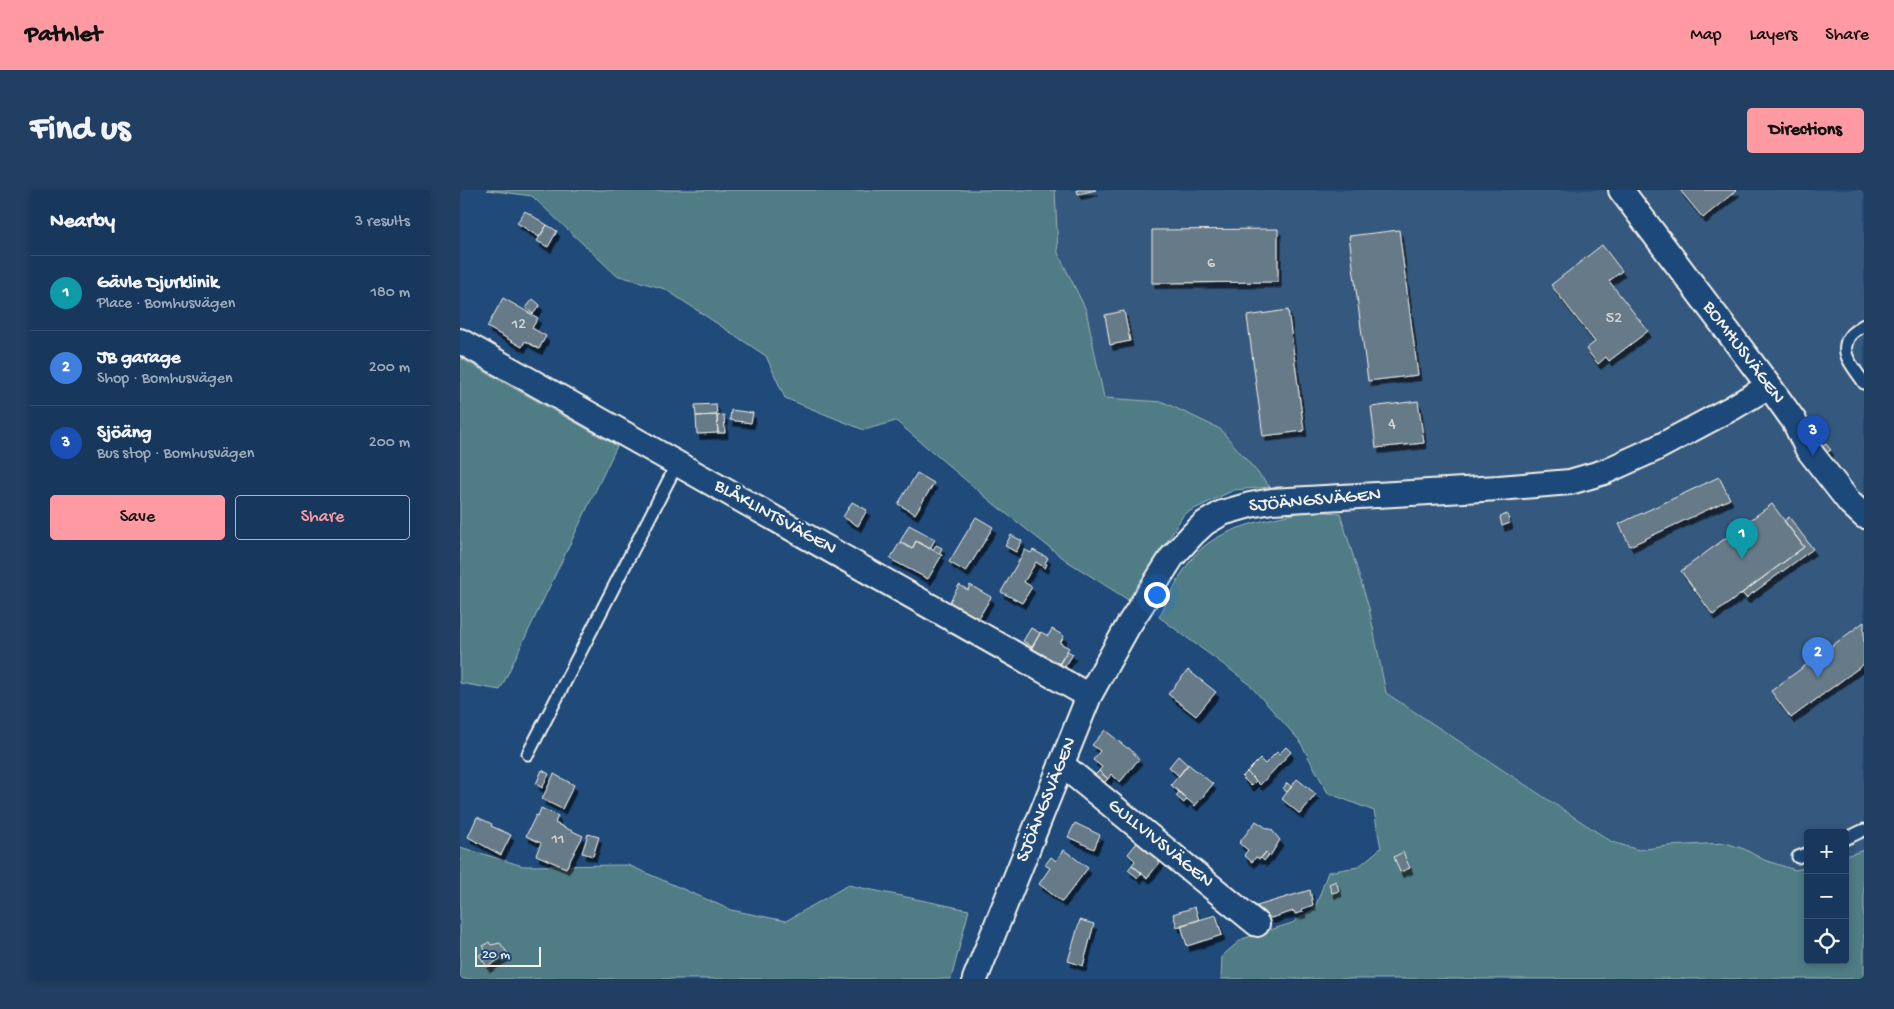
<!DOCTYPE html>
<meta charset="utf-8">
<style>
body{margin:0;font-family:"Gochi Hand",sans-serif;background:#203f62;color:#f1f3f6}
.controls{position:absolute;right:15px;bottom:15px;display:grid;overflow:hidden;border-radius:5px;box-shadow:0 2px 8px #0003}
.controls button{width:45px;height:45px;display:grid;place-items:center;padding:0;border:0;border-bottom:1px solid #365272;background:#17385c;color:#f1f3f6;font:25px sans-serif}
.scale{position:absolute;left:15px;bottom:12px;width:66px;box-sizing:border-box;padding-left:5px;border:2px solid #f4f1e8;border-top:0;font-size:14px;line-height:18px;white-space:nowrap;color:#f4f1e8;-webkit-text-stroke:4px #1f4a7a;paint-order:stroke}
.you{position:absolute;left:696px;top:404px;width:18px;height:18px;margin:-12px;border:4px solid #fff;border-radius:50%;background:#1a73e8;box-shadow:0 0 0 8px #1a73e833}
.badge{display:grid;place-items:center;width:32px;height:32px;border-radius:50%;background:#ff9aa2;color:#fff;font-size:16px;font-weight:700}
.pin{position:absolute;translate:-50% -41px;filter:drop-shadow(0 1px 2px #0008)}
.pin::after{content:'';position:absolute;top:26px;width:18px;height:15px;background:inherit;clip-path:polygon(0 0,100% 0,50% 100%)}
.list{margin:0;padding:0;list-style:none}
h2{display:flex;justify-content:space-between;align-items:center;height:65px;margin:0;padding:0 20px;font-size:21px}
h2 small{font-size:16px;font-weight:400;color:#9eacbb}
.list li{display:grid;grid-template-columns:32px 1fr auto;gap:15px;align-items:center;box-sizing:border-box;height:75px;padding:0 20px;border-top:1px solid #365272}
.list b{display:block;font-size:19px;white-space:nowrap}
.list p{margin:0;font-size:16px;white-space:nowrap;color:#9eacbb}
.list em{font-size:16px;font-style:normal;color:#9eacbb}
.actions{display:flex;gap:10px;padding:15px 20px}
.actions a{flex:1;padding:11px 0;border:1px solid #ff9aa2;border-radius:5px;text-align:center;font-size:18px;color:#ff9aa2}
.actions .main{background:#ff9aa2;color:#111}
.icon{flex:none;width:28px;height:28px;fill:none;stroke:currentColor;stroke-width:2;stroke-linecap:round;stroke-linejoin:round}
.map{position:relative;flex:none;width:1404px;height:789px;overflow:hidden;border-radius:5px}
header{display:flex;align-items:center;gap:30px;box-sizing:border-box;height:70px;padding:0 25px;background:#ff9aa2;color:#111}
header strong{font-size:24px}
nav{display:flex;gap:28px;margin-inline-start:auto;font-size:18px}
.intro{display:flex;align-items:center;justify-content:space-between;box-sizing:border-box;height:120px;padding:0 30px}
h1{margin:0;font-size:35px}
.button{padding:12px 22px;border-radius:5px;background:#ff9aa2;color:#111;font-size:18px;font-weight:700}
main{display:flex;gap:30px;padding:0 30px}
aside{flex:1;background:#17385c;border-radius:5px;box-shadow:0 2px 8px #0003}
.map>svg:first-child{display:block}
.built{fill:#34587e}
.green{fill:#4f7c85;stroke:#a2b6b6}
.building{fill:#667a88;stroke:#f4f1e8;filter:url(#shadow)}
.lines{fill:none;stroke-linecap:round;stroke-linejoin:round}
.lane-casing{stroke:#f4f1e8;stroke-width:15}
.street-casing{stroke:#f4f1e8;stroke-width:28}
.lane{stroke:#1f4a7a;stroke-width:11}
.street{stroke:#1f4a7a;stroke-width:24}
.labels{text-anchor:middle;dominant-baseline:central;stroke-width:4.5;stroke-linejoin:round;paint-order:stroke}
.number-label{font-size:16px;fill:#d0d3d0}
.street-label{font-size:19px;fill:#f4f1e8;stroke:#1f4a7a}
</style>
<header>
<strong>Pathlet</strong>
<nav><a>Map</a><a>Layers</a><a>Share</a></nav>
</header>
<div class="intro"><h1>Find us</h1><a class="button">Directions</a></div>
<main>
<aside>
<h2>Nearby<small>3 results</small></h2>
<ul class="list">
<li><span class="badge" style="background:#0f9aa8">1</span><div><b>Gävle Djurklinik</b><p>Place · Bomhusvägen</p></div><em>180 m</em></li>
<li><span class="badge" style="background:#3f7fe0">2</span><div><b>JB garage</b><p>Shop · Bomhusvägen</p></div><em>200 m</em></li>
<li><span class="badge" style="background:#1a4fb4">3</span><div><b>Sjöäng</b><p>Bus stop · Bomhusvägen</p></div><em>200 m</em></li>
</ul>
<div class="actions"><a class="main">Save</a><a>Share</a></div>
</aside>
<div class="map">
<svg width="1404" height="789" viewBox="0 0 1404 789">
<defs>
<filter id="shadow"><feDropShadow dx="3" dy="5.5" stdDeviation="0" flood-color="#0009"/></filter>
</defs>
<rect width="100%" height="100%" fill="#1f4a7a"/>
<filter id="ink" filterUnits="userSpaceOnUse"><feTurbulence type="fractalNoise" baseFrequency=".02" numOctaves="2"/><feDisplacementMap in="SourceGraphic" scale="10" xChannelSelector="R" yChannelSelector="G"/><feConvolveMatrix kernelMatrix="1 2 1 2 8 2 1 2 1" color-interpolation-filters="sRGB"/></filter>
<g filter="url(#ink)">
<!-- built -->
<path class="built" d="M595 0H1404V660L1385 665V643H1348V676L1335 680 1304 670 1284 659 1208 656 1178 660 1152 652 926 503 909 418 880 323 810 297 760 239 703 212 644 208 626 120 598 63Z"/>
<!-- green -->
<path class="green" d="M27 0H595L598 63 626 120 644 208 703 212 760 239 810 297 774 300 724 324 670 411 607 371 534 314 436 231 404 240 325 208 306 166 205 99 156 85 72 6Z
M0 168 157 256 40 500 0 493Z
M848 321 880 323 909 418 926 503 1152 652 1179 660 1208 656 1266 653 1284 659 1304 670 1335 680 1348 677V770H1385V666L1404 660V789H761L762 766 782 749 832 733 855 718 868 682 898 677 921 658 914 621 868 603 839 550 787 492 699 427C711 404 723 375 742 358 769 335 814 328 848 321Z
M0 657 63 676 168 675 271 720 326 731 388 695 509 720 491 789H0Z"/>
<!-- building -->
<path class="building" d="M617 0H636L618 4Z
M1220 0H1277L1243 28Z
M65 21 87 35 79 47 57 33Z
M87 35 97 41 88 57 77 51Z
M818 39V92L692 93V40Z
M939 40 958 185 908 191 889 46Z
M1142 55 1162 81 1149 91 1188 141 1149 171 1146 167 1138 174 1126 159 1135 152 1091 95Z
M43 108 78 128 72 138 86 146 79 159 65 151 62 157 27 137Z
M73 109 80 115 73 124 66 118Z
M828 120 844 241 803 246 787 126Z
M664 121 670 151 650 155 645 125Z
M958 211 964 253 916 258 911 217Z
M256 214 257 225 236 226 235 215Z
M271 220 293 223 291 233 270 230Z
M257 225 258 243 237 244 236 226Z
M264 225 265 243H258L257 226Z
M1366 254 1371 260 1366 263 1362 257Z
M457 283 474 293 455 324 438 314Z
M1259 287 1270 309 1170 356 1159 334Z
M392 312 407 320 398 336 383 327Z
M1312 314 1344 357 1253 425 1221 381Z
M1047 324 1050 333 1042 336 1040 327Z
M516 327 533 337 506 382 489 372Z
M1329 327 1353 359 1286 408 1282 403 1344 357 1324 331Z
M449 335 475 349 470 359 456 351 452 359 440 352Z
M551 345 562 351 556 362 545 356Z
M456 351 482 365 468 389 430 369 440 352 452 359Z
M476 355 482 358 479 364 473 360Z
M565 360 571 363 573 360 588 368 585 373 587 374 585 378 576 372 564 392 572 397 562 413 541 402Z
M499 395 508 400 510 395 531 407 517 431 488 415Z
M1404 432V474L1331 528 1311 501Z
M571 438 580 443 572 457 563 451Z
M592 439 604 446 600 453 609 458 598 477 570 461 581 442 588 446Z
M607 461 613 464 605 477 599 474Z
M728 480 756 502 736 526 708 504Z
M645 540 667 558H669L679 569 660 592 651 584 648 589 639 581 642 577 633 570 640 561 632 555Z
M826 557 831 562 800 595 787 582 800 569 805 574 817 562 819 564Z
M718 566 728 575 719 586 709 577Z
M728 574 753 594 735 616 711 595Z
M82 580 89 584 82 598 76 594Z
M639 581 648 589 644 593 635 585Z
M787 582 796 591 791 596 782 587Z
M94 584 114 595 102 619 82 609Z
M837 589 856 604 840 624 822 609Z
M827 593 832 597 827 602 823 599Z
M719 602 727 609 724 613 716 606Z
M81 618 98 626 95 633 123 646 106 678 76 665 81 653 66 646 76 625 78 626Z
M17 627 32 634 31 636 51 645 41 665 8 647Z
M796 631 808 639H811L820 650 810 666 806 662 800 669 796 667 792 672 784 665 788 660 779 653Z
M615 633 640 645 634 659 608 647Z
M128 644 139 647 133 666 122 663Z
M680 649 704 668 687 688 672 675 675 671 668 664Z
M604 660 628 678 602 712 579 694 590 678 585 675 591 667 596 671Z
M806 662 809 665 804 671 801 668Z
M943 662 950 678 940 682 934 667Z
M672 675 682 683 678 688 668 680Z
M876 691 879 701 872 703 869 694Z
M850 700 853 715 842 719 843 722 835 724 834 721 811 728 797 716Z
M735 717 739 730 717 737 713 724Z
M756 725 762 745 727 756 721 735Z
M620 730 634 734 623 776 608 771Z
M29 752 31 755 40 753 48 764 27 777 19 765 26 761 23 756Z"/>
<g class="lines">
<defs>
<path id="lane" d="M1404 135C1399 138 1391 143 1389 147 1378 165 1396 179 1404 193
M68 564 217 274
M1385 649 1404 640
M1338 667 1348 663"/>
<path id="street" d="M1161 0 1309 196 1334 231 1347 258 1390 313 1404 326
M0 151 629 506
M601 574 797 734
M515 789 629 506 668 436 712 367 733 344 745 333 762 323 790 315 812 311 1039 298 1110 292 1144 282 1195 259 1272 218 1309 196"/>
</defs>
<!-- lane casing -->
<use href="#lane" class="lane-casing"/>
<!-- street casing -->
<use href="#street" class="street-casing"/>
<!-- lane -->
<use href="#lane" class="lane"/>
<!-- street -->
<use href="#street" class="street"/>
</g>
</g>
<g class="labels">
<!-- number labels -->
<g class="number-label">
<text x="751" y="74">6</text>
<text x="1154" y="129">52</text>
<text x="59" y="135">12</text>
<text x="932" y="235">4</text>
<text x="98" y="650">11</text>
</g>
<!-- street labels -->
<g class="street-label">
<text transform="translate(1283 163) rotate(53)">BOMHUSVÄGEN</text>
<text transform="translate(855 311) rotate(-5)">SJÖÄNGSVÄGEN</text>
<text transform="translate(315 328) rotate(29)">BLÅKLINTSVÄGEN</text>
<text transform="translate(587 610) rotate(-68)">SJÖÄNGSVÄGEN</text>
<text transform="translate(700 654) rotate(39)">GULLVIVSVÄGEN</text>
</g>
</g>
</svg>
<div class="controls">
<button>+</button>
<button>−</button>
<button><svg class="icon" aria-label="locate" viewBox="0 0 24 24"><circle cx="12" cy="12" r="6"/><path d="M12 2v4M12 18v4M2 12h4M18 12h4"/></svg></button>
</div>
<div class="scale">20 m</div>
<div class="you"></div>
<div class="pin badge" style="left:1282px;top:369px;background:#0f9aa8">1</div>
<div class="pin badge" style="left:1358px;top:488px;background:#3f7fe0">2</div>
<div class="pin badge" style="left:1353px;top:266px;background:#1a4fb4">3</div>
</div>
</main>
